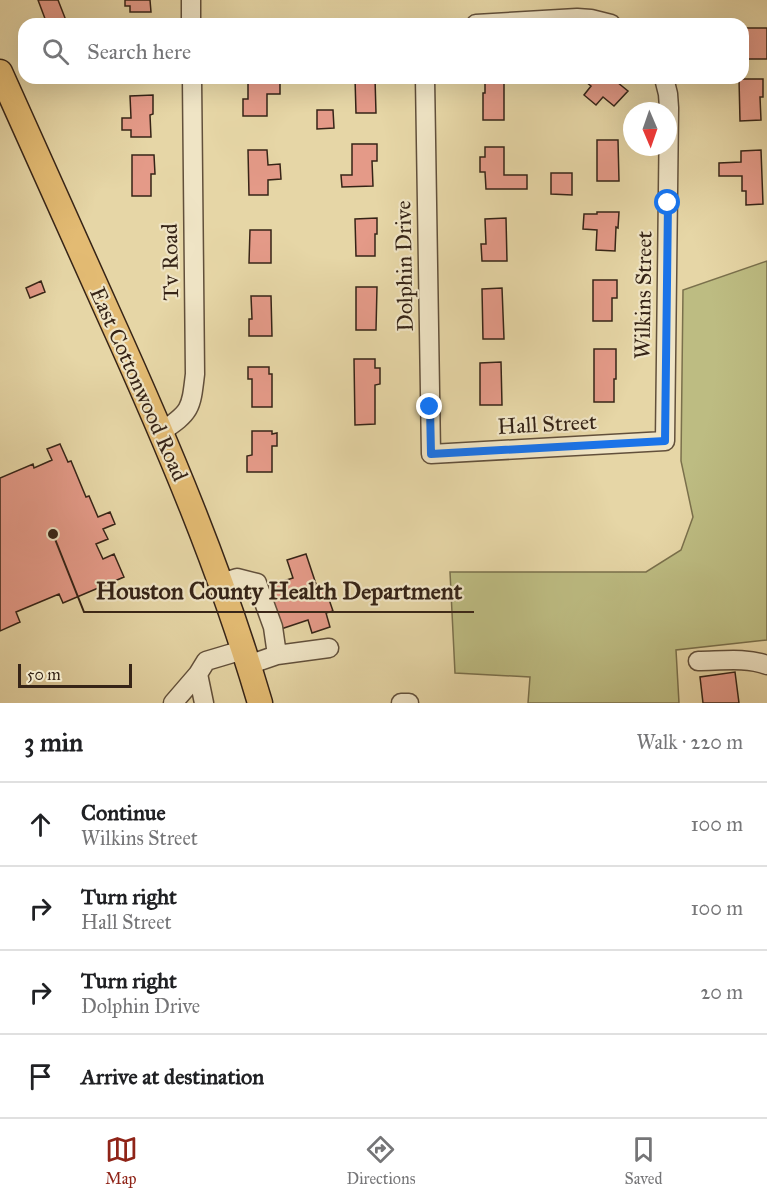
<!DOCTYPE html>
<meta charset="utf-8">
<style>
body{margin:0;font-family:"IM FELL Great Primer",serif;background:#f2f2f2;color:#202124}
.compass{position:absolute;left:623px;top:102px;width:54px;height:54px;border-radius:50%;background:#fff;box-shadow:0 6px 24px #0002;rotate:178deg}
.scale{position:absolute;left:18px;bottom:15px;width:114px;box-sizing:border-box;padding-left:6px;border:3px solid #362417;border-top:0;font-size:16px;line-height:21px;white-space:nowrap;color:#362417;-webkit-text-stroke:4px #efe4c5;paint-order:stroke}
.stop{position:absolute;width:18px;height:18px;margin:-14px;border:4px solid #1a73e8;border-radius:50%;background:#fff}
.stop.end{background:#1a73e8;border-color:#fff;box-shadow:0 2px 6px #0008}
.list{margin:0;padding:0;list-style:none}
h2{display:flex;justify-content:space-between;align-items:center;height:78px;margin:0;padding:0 24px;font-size:26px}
h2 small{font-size:20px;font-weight:400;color:#757577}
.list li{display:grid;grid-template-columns:39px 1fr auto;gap:18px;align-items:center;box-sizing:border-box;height:84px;padding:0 24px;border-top:2px solid #e0e0e0}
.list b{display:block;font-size:22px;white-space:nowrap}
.list p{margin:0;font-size:20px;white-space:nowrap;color:#757577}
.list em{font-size:20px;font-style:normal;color:#757577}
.icon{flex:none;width:33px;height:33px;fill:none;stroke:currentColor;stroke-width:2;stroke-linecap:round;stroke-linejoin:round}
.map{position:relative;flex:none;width:767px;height:703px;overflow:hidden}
.search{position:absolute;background:#fff;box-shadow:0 6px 24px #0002;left:18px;right:18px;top:18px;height:66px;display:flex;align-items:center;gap:15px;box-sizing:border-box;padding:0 21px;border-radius:18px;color:#757577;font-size:22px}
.sheet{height:414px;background:#fff}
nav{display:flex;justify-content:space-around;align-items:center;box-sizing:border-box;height:84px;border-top:2px solid #e0e0e0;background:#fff;font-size:16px;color:#757577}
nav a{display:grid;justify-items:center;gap:3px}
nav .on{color:#8f2418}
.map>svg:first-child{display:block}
.green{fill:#bdbc82;stroke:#7a704c;stroke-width:1.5}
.building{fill:#e49a88;stroke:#362417;stroke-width:1.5}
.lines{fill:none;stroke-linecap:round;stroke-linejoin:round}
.minor-casing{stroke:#62503b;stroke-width:21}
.major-casing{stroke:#362417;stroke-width:27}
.minor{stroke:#efe4c5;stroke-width:18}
.major{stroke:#e3bb73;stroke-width:24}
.route{stroke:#1a73e8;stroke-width:8}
.labels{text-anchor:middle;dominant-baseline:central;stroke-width:4.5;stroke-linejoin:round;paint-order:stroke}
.street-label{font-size:22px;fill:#362417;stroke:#efe4c5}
.leader{fill:none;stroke:#362417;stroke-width:2}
.callout-dot{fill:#362417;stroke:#efe4c5;stroke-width:2}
.callout-label{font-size:24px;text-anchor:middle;font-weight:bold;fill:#362417;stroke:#efe4c5;stroke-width:4.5;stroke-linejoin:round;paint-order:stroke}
</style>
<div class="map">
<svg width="767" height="703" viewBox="0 0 767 703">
<rect width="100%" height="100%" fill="#e6d6a6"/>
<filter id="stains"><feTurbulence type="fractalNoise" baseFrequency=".00333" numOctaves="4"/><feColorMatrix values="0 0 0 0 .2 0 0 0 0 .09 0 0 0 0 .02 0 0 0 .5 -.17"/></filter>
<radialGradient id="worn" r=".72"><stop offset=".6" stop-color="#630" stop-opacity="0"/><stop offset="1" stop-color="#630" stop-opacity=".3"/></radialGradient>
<!-- green -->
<path class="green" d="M767 261V640L676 650 679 703H528L530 677 455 673 450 572H646L681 550 693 517 681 461 683 290Z"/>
<!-- building -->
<path class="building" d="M38 0H58L67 23 47 24Z
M125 0H150L151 12H130V6H125Z
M743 28H767V59H743Z
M133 78H153V81H133Z
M248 78H280V94H267V116H243V99H248Z
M355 78H375L376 113H356Z
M485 78H504V120H483V93H485Z
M581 78H612L628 91 614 106 603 97 596 105 584 95 591 86Z
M739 79H763V97H760L761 120 740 121Z
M153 95V114L150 115 151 137H131V130H122V118H131L130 96Z
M317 110H333L334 128 317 129Z
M597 140H618L619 181H597Z
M352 144H377V161H372L373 186 342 187 341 175H352Z
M485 147H504V175H527V189H486L485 172H480V157H485Z
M248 150H267L268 165 280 164 281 179 268 180V195H249Z
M761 150 763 204 746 205V191H742V176H719V163L741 162V151Z
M132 155H154L155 174H151V196H132Z
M551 173H572V195L551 194Z
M597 212H619L618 228 616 227 615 251 596 250 597 230 583 229 584 214H597Z
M377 218V234H375V256H356L355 219Z
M506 218 507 261H482L481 244H486L485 219Z
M250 230H271V263H249Z
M593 280H617V298H612V321H593Z
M41 281 45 292 30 298 26 288Z
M356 287H377L376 330H356Z
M502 288 504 339H483L482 289Z
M251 296H271L272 336H249V319H252Z
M594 349H616V379H614V402H594Z
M354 359H375V368H380V384L375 385V424L355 425Z
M501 362 502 405H480V363Z
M248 367H269V374H272V407H252V379H248Z
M252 431H272V434L277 433V446H272V472H247V456L252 455Z
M60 444 68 462 71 461 86 497 89 496 98 517 110 512 115 524 103 529 108 539 96 544 103 559 114 554 124 577 63 603 59 594 16 612 20 622 0 631V478L33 464 34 468 52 460 47 449Z
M306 554 317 587 324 585 333 611 326 613 330 627 312 633 308 620 281 629 267 586 293 578 287 560Z
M735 672 739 703H703L700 677Z"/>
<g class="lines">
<defs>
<path id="minor" d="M191 0V24
M476 24 577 18 591 19 611 24
M425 78 431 454 665 441 669 108 668 94 664 78
M161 432C191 412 191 409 195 374L192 78
M221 583 237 578 257 583 273 627 277 655
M698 661C720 661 746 657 767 665
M248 665 277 655 329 648
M198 674 204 703
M173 703 198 674 206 661 243 650
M401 703H409"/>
<path id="major" d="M0 72C37 154 73 236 110 317 167 443 221 570 260 703"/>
</defs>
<!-- minor casing -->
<use href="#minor" class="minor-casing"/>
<!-- major casing -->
<use href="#major" class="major-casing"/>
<!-- minor -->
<use href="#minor" class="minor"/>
<!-- major -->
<use href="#major" class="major"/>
</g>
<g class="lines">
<!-- route -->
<path class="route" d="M430 407 431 454 665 441 668 203"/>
</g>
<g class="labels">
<!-- street labels -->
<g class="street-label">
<text transform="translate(170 262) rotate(-91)">Tv Road</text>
<text transform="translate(404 266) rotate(-91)">Dolphin Drive</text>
<text transform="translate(643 295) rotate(-89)">Wilkins Street</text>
<text transform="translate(139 384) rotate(66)">East Cottonwood Road</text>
<text transform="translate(547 424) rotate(-3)">Hall Street</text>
</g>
</g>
<!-- callouts -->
<path class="leader" d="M53 534L84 612H474"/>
<circle class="callout-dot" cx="53" cy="534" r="6"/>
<g class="callout-label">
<text x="279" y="599">Houston County Health Department</text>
</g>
<rect width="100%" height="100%" filter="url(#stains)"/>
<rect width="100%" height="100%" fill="url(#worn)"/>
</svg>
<svg class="compass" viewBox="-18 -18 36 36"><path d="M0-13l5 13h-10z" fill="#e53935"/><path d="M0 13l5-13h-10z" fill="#757577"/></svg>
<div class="scale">50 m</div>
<div class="stop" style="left:668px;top:203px"></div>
<div class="stop end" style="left:430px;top:407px"></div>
<div class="search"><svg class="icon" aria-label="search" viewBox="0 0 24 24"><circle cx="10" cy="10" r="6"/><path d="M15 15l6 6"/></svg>Search here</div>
</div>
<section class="sheet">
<h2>3 min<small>Walk · 220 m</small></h2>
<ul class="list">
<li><svg class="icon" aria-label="ahead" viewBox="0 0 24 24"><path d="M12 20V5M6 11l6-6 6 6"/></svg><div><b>Continue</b><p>Wilkins Street</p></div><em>100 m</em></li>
<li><svg class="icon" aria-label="right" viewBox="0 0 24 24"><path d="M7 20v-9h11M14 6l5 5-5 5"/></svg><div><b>Turn right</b><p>Hall Street</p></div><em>100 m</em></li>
<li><svg class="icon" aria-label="right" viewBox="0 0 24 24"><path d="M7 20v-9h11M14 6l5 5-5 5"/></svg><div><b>Turn right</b><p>Dolphin Drive</p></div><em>20 m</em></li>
<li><svg class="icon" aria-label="arrive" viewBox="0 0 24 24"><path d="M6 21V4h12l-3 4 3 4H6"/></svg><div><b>Arrive at destination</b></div></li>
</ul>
</section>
<nav>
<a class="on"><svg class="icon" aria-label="map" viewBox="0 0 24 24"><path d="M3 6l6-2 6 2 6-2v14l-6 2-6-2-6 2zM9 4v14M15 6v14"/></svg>Map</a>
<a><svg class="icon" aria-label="directions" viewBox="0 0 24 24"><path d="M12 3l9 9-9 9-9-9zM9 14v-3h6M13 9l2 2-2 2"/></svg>Directions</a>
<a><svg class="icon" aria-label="saved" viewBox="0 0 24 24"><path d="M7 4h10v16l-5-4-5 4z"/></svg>Saved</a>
</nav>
